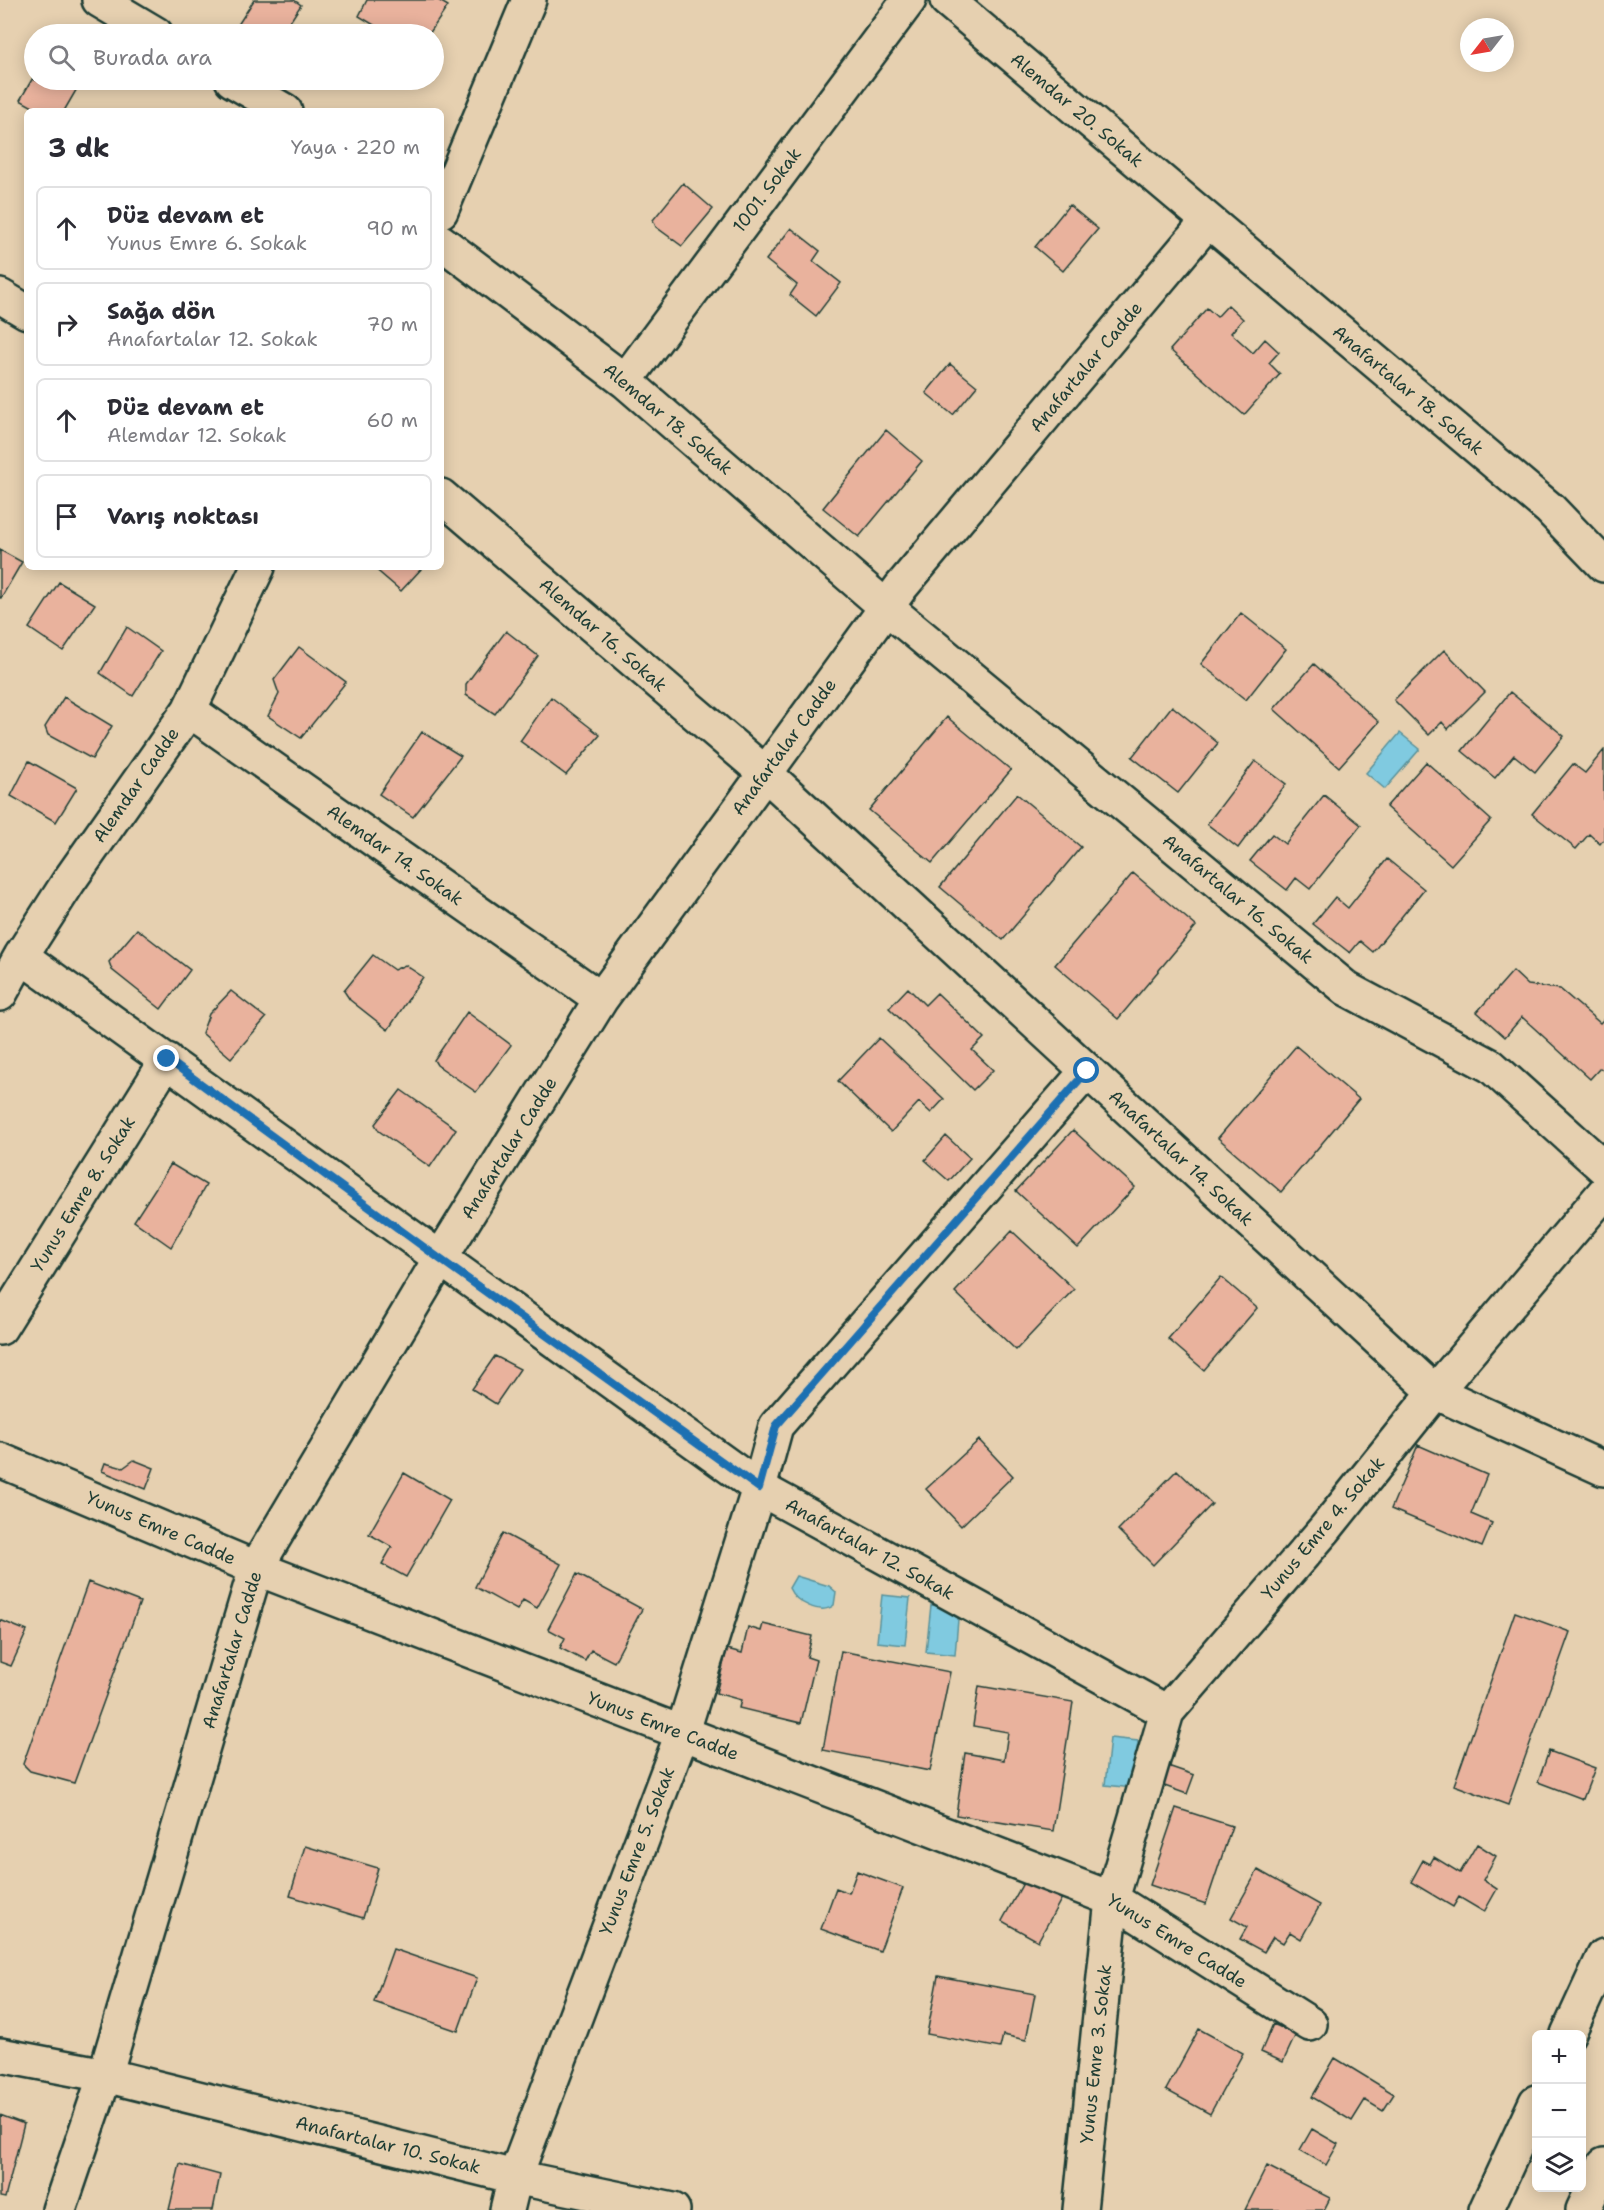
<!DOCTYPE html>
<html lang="tr">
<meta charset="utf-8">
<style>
body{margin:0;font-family:"Shantell Sans",sans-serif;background:#f7f7f7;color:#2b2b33}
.controls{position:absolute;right:18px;bottom:18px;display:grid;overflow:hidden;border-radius:9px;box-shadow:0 3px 15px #0003}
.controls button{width:54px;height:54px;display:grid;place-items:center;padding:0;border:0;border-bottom:2px solid #e1e1e2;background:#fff;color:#2b2b33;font:30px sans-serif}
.compass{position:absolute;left:1460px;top:18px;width:54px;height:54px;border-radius:50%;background:#fff;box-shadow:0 3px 15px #0003;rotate:239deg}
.stop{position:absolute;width:18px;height:18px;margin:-14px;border:4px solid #1f6fb2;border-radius:50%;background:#fff}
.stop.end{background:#1f6fb2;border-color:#fff;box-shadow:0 2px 6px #0008}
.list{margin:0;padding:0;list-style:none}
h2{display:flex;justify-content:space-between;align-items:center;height:78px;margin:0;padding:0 24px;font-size:26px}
h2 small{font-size:20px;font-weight:400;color:#7c7c81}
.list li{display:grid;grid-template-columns:39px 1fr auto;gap:18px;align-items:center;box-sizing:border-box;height:84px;margin:0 12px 12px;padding:0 12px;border:2px solid #e1e1e2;border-radius:9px}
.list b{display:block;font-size:22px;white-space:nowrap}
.list p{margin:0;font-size:20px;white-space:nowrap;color:#7c7c81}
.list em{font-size:20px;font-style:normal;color:#7c7c81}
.icon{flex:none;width:33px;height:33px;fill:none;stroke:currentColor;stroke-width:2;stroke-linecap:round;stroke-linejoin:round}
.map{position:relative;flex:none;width:1604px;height:2210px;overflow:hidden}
.search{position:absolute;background:#fff;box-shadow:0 3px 15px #0003;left:24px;top:24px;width:420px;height:66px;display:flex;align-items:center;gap:15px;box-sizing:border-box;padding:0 21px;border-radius:33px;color:#7c7c81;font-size:22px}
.panel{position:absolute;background:#fff;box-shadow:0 3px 15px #0003;left:24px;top:108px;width:420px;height:462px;border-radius:9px}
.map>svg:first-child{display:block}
.water{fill:#80cae0;stroke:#59929b;stroke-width:1.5}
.building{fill:#e9b29d;stroke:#1f3d34;stroke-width:1.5}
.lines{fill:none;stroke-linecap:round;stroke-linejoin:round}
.minor-casing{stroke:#1f3d34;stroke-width:38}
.major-casing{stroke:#1f3d34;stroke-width:38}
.minor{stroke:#e6d0b0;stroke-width:33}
.major{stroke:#e6d0b0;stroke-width:33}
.route{stroke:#1f6fb2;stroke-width:8}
.labels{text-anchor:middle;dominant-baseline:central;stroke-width:5;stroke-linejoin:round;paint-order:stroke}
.street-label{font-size:18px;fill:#1f3d34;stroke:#e6d0b0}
</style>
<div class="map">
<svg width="1604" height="2210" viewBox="0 0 1604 2210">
<rect width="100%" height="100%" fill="#e6d0b0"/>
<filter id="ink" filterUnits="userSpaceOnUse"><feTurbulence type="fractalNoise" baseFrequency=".0167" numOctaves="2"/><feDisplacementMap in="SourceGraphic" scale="12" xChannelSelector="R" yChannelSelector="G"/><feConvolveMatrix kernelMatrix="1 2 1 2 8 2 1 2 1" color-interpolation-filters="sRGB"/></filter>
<g filter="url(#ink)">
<!-- water -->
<path class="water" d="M1400 733 1420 749 1385 789 1366 773Z
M796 1576 829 1586 836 1592 834 1605C821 1616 795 1602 789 1588Z
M882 1595 910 1598 905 1645 877 1642Z
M931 1605 959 1608 955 1655 926 1652Z
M1110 1738 1138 1741 1133 1788 1105 1785Z"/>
<!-- building -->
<path class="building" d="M254 0H294L301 5 282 34H239L234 31Z
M367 0H438L448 6 429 34H389L359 16Z
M34 76V80H82L64 111H40L20 100Z
M683 183 713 209 682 246 656 227 653 220Z
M1069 205 1098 229 1063 271 1035 247Z
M791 228 820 251 813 261 841 283 816 316 790 295 797 285 766 260Z
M1228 305 1243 319 1231 333 1253 353 1265 339 1279 352 1269 363 1280 374 1244 415 1170 350 1207 308 1217 317Z
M950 364 977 386 953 415 926 393Z
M886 430 922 461 859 537 823 508Z
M0 550 22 562 1 598H0Z
M373 567H423L401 591Z
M59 582 95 604 63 651 29 628Z
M1241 613 1286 649 1246 700 1201 664Z
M127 627 161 651 133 696 100 673Z
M506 631 538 656 495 714 466 695V684Z
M299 647 346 682 301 738 268 716 279 694 274 680Z
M1444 650 1485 692 1448 729 1442 722 1429 735 1394 700Z
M1314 664 1379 722 1339 767 1274 709Z
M1510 692 1564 736 1535 772 1514 755 1495 778 1462 751Z
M64 697 112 726 92 759 48 735 45 727Z
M551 697 600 735 566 775 520 741Z
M1172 706 1218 743 1178 793 1132 757Z
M947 717 1011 770 932 863 869 810Z
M422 732 461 756 413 817 379 794Z
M1604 750V839L1600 844 1589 834 1576 849 1532 814 1573 764 1585 773Z
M29 761 77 788 56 822 11 796Z
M1255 761 1286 784 1238 848 1207 824Z
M1426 762 1491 820 1451 865 1386 807Z
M1017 794 1081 847 1003 940 940 887Z
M1324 795 1361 825 1310 889 1296 878 1287 890 1250 861 1272 834 1285 844Z
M1387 859 1424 889 1373 952 1360 941 1350 953 1313 924 1335 897 1348 908Z
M1133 873 1196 926 1118 1019 1055 965Z
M137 929 190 970 161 1009 112 970 109 962Z
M373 955 394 970 405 965 423 977 388 1030 350 1000 344 991Z
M1513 971 1528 985 1560 989 1600 1023 1604 1019V1071L1600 1068 1590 1079 1522 1017 1505 1037 1477 1012Z
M908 988 925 1005 937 993 984 1038 972 1050 993 1070 973 1090 889 1008Z
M231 991 266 1018 231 1058 202 1033 209 1014Z
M467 1012 511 1045 476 1092 437 1065 434 1060Z
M879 1038 944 1099 931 1113 919 1102 891 1132 838 1081Z
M1296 1046 1359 1099 1281 1192 1218 1138Z
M401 1090 456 1129 430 1167 379 1131 375 1124Z
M1073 1130 1135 1187 1078 1248 1016 1191Z
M946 1136 970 1158 949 1181 925 1160Z
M171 1164 206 1185 171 1247 134 1221Z
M1012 1231 1074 1289 1016 1350 955 1292Z
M1221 1277 1257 1308 1204 1370 1168 1339Z
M495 1356 520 1369 496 1404 472 1389Z
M979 1440 1013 1476 961 1526 926 1489Z
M1418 1445 1487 1475 1471 1514 1492 1523 1482 1547 1391 1509Z
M134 1460 154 1468 146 1489 102 1471 105 1463 123 1468Z
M1177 1470 1212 1504 1153 1565 1118 1530Z
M404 1473 450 1500 406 1577 382 1564 392 1547 369 1534Z
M503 1533 561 1564 537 1608 523 1600 517 1610 475 1587Z
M577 1574 642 1609 614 1662 591 1650 585 1661 560 1648 565 1638 548 1629Z
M88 1582 140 1602 74 1783 30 1771 23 1764Z
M1515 1612 1570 1632 1508 1805 1454 1785Z
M0 1620 27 1631 11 1666 0 1662Z
M763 1624 812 1636 807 1657 816 1660 801 1723 739 1708 741 1700 716 1693 727 1649 742 1653 748 1627 761 1631Z
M841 1651 950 1672 930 1771 823 1750Z
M979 1686 1073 1702 1053 1831 956 1815 965 1753 1004 1760 1008 1732 973 1726Z
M1549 1751 1595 1768 1583 1799 1538 1782Z
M1165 1765 1194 1775 1187 1794 1159 1784Z
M1176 1808 1232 1826 1206 1904 1150 1885Z
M1477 1844 1496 1856 1483 1880 1497 1889 1484 1912 1459 1897 1453 1907 1411 1882 1423 1860 1430 1864 1434 1857 1460 1873Z
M305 1846 378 1868 363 1918 290 1896Z
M1258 1870 1320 1905 1301 1939 1290 1932 1283 1943 1273 1937 1264 1952 1240 1939 1247 1927 1231 1918Z
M857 1871 903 1888 880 1951 821 1929 836 1888 849 1893Z
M1027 1876 1063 1896 1038 1941 1002 1921Z
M393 1949 477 1978 458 2031 374 2002Z
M938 1976 1035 1994 1026 2040 1003 2035 1000 2048 927 2034Z
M1273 2024 1296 2034 1283 2062 1261 2052Z
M1199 2029 1243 2053 1210 2114 1166 2090Z
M1335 2058 1394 2094 1383 2111 1365 2100 1352 2121 1312 2097Z
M0 2115 24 2124 5 2198 0 2197Z
M1312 2129 1338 2144 1326 2165 1300 2150Z
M180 2164 220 2175 213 2210H169Z
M1267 2166 1330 2198 1324 2210H1245Z"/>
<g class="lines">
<defs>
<path id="minor" d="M99 0 156 34
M947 0 1550 509 1604 565
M232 80 285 111
M441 211 529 0
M441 242 625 381 886 607 1347 989 1491 1066 1604 1168
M0 296 27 312
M625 381 909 0
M441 496 765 773 1435 1392 1604 1469
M189 710 601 999
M21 956 759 1488 1167 1712
M0 994 21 956 69 881 189 710 258 567
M0 1328 167 1060
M0 1460 256 1568 1112 1899 1310 2024
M0 2055 105 2075 515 2177 673 2210
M59 2210 105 2075 256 1568 440 1259 601 999 901 587 1208 221
M507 2210 515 2177 682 1734 759 1488 776 1426 1087 1071
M1080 2210 1112 1899 1167 1712 1325 1529 1435 1392 1604 1193"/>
<path id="major" d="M1568 2034 1604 1956
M1486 2210 1536 2102
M1583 2210 1604 2165"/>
</defs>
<!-- minor casing -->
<use href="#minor" class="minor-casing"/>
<!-- major casing -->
<use href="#major" class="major-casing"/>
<!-- minor -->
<use href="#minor" class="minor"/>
<!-- major -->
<use href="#major" class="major"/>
</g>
</g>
<g class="lines" filter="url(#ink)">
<!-- route -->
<path class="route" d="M167 1059 440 1259 759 1488 776 1426 1087 1071"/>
</g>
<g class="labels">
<!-- street labels -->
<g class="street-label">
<text transform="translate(1077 110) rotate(40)">Alemdar 20. Sokak</text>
<text transform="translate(767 190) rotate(-53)">1001. Sokak</text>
<text transform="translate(1086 367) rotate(-50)">Anafartalar Cadde</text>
<text transform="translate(1408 390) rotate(40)">Anafartalar 18. Sokak</text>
<text transform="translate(668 419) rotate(40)">Alemdar 18. Sokak</text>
<text transform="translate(603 635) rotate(41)">Alemdar 16. Sokak</text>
<text transform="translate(784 747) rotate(-54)">Anafartalar Cadde</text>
<text transform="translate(136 785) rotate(-55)">Alemdar Cadde</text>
<text transform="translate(395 855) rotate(35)">Alemdar 14. Sokak</text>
<text transform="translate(1238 899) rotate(40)">Anafartalar 16. Sokak</text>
<text transform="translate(509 1148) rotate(-58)">Anafartalar Cadde</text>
<text transform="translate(1181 1158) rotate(43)">Anafartalar 14. Sokak</text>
<text transform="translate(83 1194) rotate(-58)">Yunus Emre 8. Sokak</text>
<text transform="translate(161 1528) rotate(23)">Yunus Emre Cadde</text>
<text transform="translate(1323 1528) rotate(-50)">Yunus Emre 4. Sokak</text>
<text transform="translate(870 1549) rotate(29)">Anafartalar 12. Sokak</text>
<text transform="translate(232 1650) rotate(-73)">Anafartalar Cadde</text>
<text transform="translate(663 1726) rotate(21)">Yunus Emre Cadde</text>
<text transform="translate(637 1851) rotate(-69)">Yunus Emre 5. Sokak</text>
<text transform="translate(1177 1941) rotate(32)">Yunus Emre Cadde</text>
<text transform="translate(1096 2054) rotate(-84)">Yunus Emre 3. Sokak</text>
<text transform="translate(388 2145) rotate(14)">Anafartalar 10. Sokak</text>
</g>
</g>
</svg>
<div class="controls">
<button>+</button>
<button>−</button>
<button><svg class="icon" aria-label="layers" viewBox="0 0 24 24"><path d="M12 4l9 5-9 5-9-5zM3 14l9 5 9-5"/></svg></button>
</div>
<svg class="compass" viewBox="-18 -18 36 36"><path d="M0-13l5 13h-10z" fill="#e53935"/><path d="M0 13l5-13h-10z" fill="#7c7c81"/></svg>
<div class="stop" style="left:1087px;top:1071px"></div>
<div class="stop end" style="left:167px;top:1059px"></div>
<div class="search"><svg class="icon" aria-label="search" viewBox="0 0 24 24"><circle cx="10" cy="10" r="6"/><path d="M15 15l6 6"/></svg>Burada ara</div>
<section class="panel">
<h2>3 dk<small>Yaya · 220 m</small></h2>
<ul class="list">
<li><svg class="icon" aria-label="ahead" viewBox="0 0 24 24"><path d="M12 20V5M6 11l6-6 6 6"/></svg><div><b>Düz devam et</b><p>Yunus Emre 6. Sokak</p></div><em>90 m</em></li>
<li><svg class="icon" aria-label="right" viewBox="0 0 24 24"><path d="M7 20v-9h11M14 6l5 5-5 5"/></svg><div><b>Sağa dön</b><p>Anafartalar 12. Sokak</p></div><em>70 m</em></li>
<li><svg class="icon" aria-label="ahead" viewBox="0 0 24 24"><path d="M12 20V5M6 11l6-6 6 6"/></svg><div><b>Düz devam et</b><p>Alemdar 12. Sokak</p></div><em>60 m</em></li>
<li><svg class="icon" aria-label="arrive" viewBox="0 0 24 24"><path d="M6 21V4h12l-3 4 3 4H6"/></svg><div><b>Varış noktası</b></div></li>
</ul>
</section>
</div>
